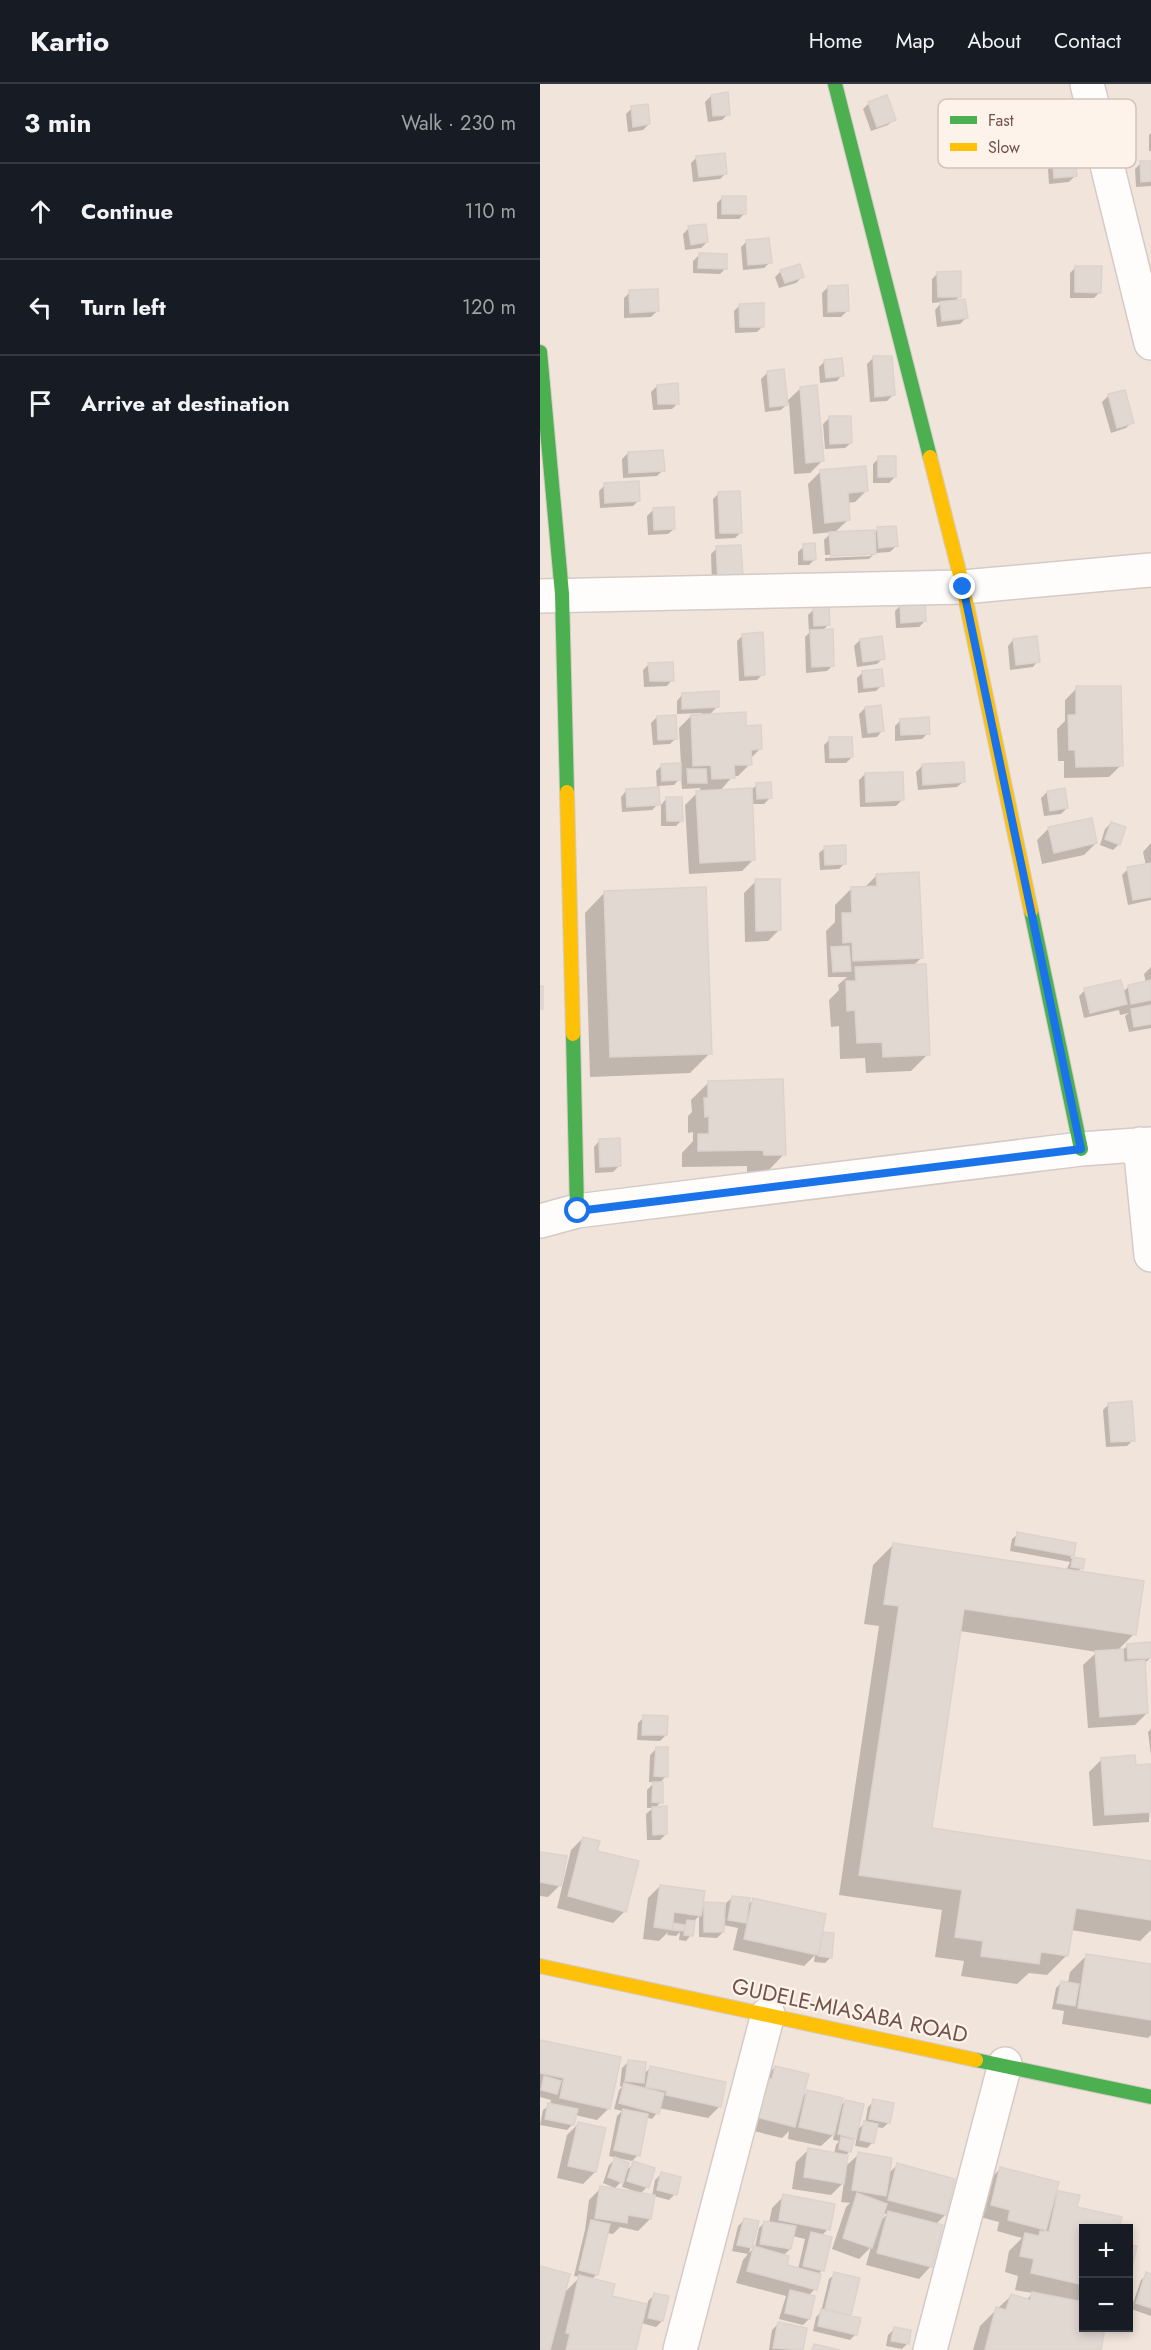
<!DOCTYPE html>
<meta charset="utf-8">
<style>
body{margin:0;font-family:Jost,sans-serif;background:#20242c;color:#f1f3f6}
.controls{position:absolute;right:18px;bottom:18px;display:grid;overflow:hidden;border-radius:0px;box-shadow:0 3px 9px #0003}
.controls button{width:54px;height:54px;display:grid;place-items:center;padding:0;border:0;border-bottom:2px solid #363941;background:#171b24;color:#f1f3f6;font:30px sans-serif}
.stop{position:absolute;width:18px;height:18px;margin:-14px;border:4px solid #1a73e8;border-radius:50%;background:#fff}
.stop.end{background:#1a73e8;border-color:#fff;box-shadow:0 2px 6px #0008}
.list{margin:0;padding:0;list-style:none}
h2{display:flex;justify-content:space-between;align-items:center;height:78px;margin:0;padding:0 24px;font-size:26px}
h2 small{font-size:20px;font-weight:400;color:#9ea1a6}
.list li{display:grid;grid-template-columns:39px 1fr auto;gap:18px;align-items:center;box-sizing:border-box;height:96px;padding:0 24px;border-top:2px solid #363941}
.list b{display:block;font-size:22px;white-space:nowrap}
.list em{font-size:20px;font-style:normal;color:#9ea1a6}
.icon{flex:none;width:33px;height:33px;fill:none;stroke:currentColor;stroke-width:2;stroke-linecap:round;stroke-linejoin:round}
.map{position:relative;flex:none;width:611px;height:2266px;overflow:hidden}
header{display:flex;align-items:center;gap:36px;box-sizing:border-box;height:84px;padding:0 30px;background:#171b24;border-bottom:2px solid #363941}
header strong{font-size:28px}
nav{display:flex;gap:33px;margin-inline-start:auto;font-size:21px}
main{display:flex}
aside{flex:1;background:#171b24}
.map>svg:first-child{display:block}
.residential{fill:#f1e4da;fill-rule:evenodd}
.shadow{fill:#0003;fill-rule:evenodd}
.building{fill:#e2d8d2;stroke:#ded2cd;stroke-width:1.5}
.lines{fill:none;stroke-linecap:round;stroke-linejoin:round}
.street-casing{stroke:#d4cbc7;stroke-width:36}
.fast-casing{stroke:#d4cbc6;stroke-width:16}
.slow-casing{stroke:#d4cbc6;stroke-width:16}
.street{stroke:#fefdfc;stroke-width:33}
.fast{stroke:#4caf50;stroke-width:14}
.slow{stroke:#ffc107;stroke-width:14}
.route{stroke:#1a73e8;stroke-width:8}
.labels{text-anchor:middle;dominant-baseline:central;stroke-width:4.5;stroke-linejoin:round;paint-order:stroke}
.street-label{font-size:22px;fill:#71534c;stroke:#fef3ea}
.key{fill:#fef3ea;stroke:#d4c3bb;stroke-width:1.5}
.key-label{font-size:16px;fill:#71534c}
</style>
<header>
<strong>Kartio</strong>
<nav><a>Home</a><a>Map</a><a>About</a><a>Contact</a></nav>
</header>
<main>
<aside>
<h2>3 min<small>Walk · 230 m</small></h2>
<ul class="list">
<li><svg class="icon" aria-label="ahead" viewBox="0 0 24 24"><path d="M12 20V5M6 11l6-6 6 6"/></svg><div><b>Continue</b></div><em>110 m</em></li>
<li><svg class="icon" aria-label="left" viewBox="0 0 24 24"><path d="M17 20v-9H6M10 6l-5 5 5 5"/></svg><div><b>Turn left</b></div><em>120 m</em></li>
<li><svg class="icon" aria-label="arrive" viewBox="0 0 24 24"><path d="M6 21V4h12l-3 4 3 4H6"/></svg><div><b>Arrive at destination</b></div></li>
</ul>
</aside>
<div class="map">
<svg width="611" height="2266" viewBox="0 0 611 2266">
<rect width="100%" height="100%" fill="#f6f0ea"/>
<!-- residential -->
<path class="residential" d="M0 0H611V2266H0ZM544 2144H588V2244H544Z"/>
<!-- shadow -->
<path class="shadow" d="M171 12 188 30 182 36 168 38 165 18Z
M329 19 354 35 348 41 331 47 323 25Z
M92 24 109 40 103 46 88 48 86 30Z
M611 49V67H609V51Z
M157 73 186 89 180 95 153 98 151 79Z
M611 78V102L596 103 595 85 601 79Z
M514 79 535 92 529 98 509 100 508 85Z
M183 113 205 129 199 135H177V119Z
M149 144 167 158 161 164 145 166 143 150Z
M207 157 230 178 224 184 203 186 201 163Z
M159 171 186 184 180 190 153 189V177Z
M536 183 560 208 554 214H530V189Z
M241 187 262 193 256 199 239 204 235 193Z
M398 189 420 212 414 218 426 234 420 240 397 243 395 226 402 218 392 219V195Z
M288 203 307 227 301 233H283L282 209Z
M90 208 117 227 111 233 84 234V214Z
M200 221 223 242 217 248 195 249 194 227Z
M333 274 353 311 347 317 330 318 327 280Z
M285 277 302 291 297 297 280 299 279 283Z
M227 289 246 318 261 304 282 377 270 389 254 390 249 318 241 326 225 328 221 295Z
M117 302 138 319 132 325 113 326 111 308Z
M584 307 592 338 586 344 571 349 562 318 568 312Z
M289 334 311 359 305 364 285 365 283 340Z
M88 369 123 386 117 392 83 394 82 375Z
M339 374 355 393 349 399H333V380Z
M280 388 327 406 315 418 307 419 309 435 294 449 335 448 338 445 356 462 350 468 335 469 329 475 285 477V474L331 472V469L285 471 284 456 292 448 273 450 268 400Z
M65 401 99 416 93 422 60 424 59 407Z
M179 409 201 448 195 454 175 455 173 415Z
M113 426 134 445 128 450 108 451 107 432Z
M264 462 275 475 269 481H258V468Z
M177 464 195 499 172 500 171 470Z
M361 521 385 537 379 543 356 544 355 527Z
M274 525 288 541 282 547 293 581 287 587 266 589 265 553 269 549 268 531Z
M203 551 223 590 217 596 199 597 197 557Z
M320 556 343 574 337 580 317 583 314 562Z
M473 556 498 577 493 583 470 586 468 562Z
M109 580 132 596 127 602 104 603 103 586Z
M323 588 342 601 336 607 318 609 317 594Z
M537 604 581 681 569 693 524 694V677H518L517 645 525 637V616Z
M142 611 178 622 169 631 205 644 220 665 210 675V680L198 692H193L179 708 212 705 217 701 230 714 224 720H211L214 775 202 787 149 790 145 721 157 709H161L160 704 142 705 141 693 134 701 118 702V720L112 726 82 728 81 713 86 707 117 705 116 687 122 681H141L139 644 151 632 162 631V629L137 630V617Z
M325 624 342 647 337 653 322 654 319 630Z
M117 633 136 654 130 660 113 661 111 639Z
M361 636 388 649 382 655 355 657V642Z
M290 655 312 673 306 679H285L284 661Z
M382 682 423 698 417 703 378 706 376 688Z
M325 690 362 716 356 722 320 723 319 696Z
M507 708 527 724 521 730 504 732 501 714Z
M126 715 142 736 136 742H121V721Z
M571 739 579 760 573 766 560 761 565 745Z
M509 744 556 759 544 771 502 780 497 756Z
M611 759V816L588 821 582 791 588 785 606 782 603 768Z
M285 764 305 779 299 785 280 786 279 769Z
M337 791 381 874 373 882 388 970 371 987 326 989 325 974 300 975 299 942 291 943 289 916 299 906 298 901 307 893H288L286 847 295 838V821L311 805 324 804Z
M216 797 240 845 228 857 205 858 204 809Z
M65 808 170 969 150 989 50 993 45 829Z
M611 883V944L589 948 585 932 589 929 580 931 579 926 544 934 539 912 545 906 582 909 588 903 606 899 604 890Z
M168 999 244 1070 228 1087 207 1088V1082L142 1083V1069L153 1057V1048L148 1049V1032L152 1028 151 1016Z
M59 1057 79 1082 73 1088 55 1089 54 1063Z
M569 1320 593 1356 587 1362 566 1363 563 1326Z
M478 1450 533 1471 530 1474 543 1476 541 1484 537 1489 594 1550 577 1567H582L588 1561 611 1573 605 1579 607 1629 595 1641 548 1644 543 1581 557 1568 420 1547 391 1745 611 1778V1846L600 1857 531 1846 527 1871 507 1891 489 1889 477 1900 421 1892 424 1877 395 1873 402 1826 299 1811 339 1542 324 1540 333 1481 353 1461 526 1487 530 1478 470 1467 472 1455Z
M104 1633 126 1651 120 1657 97 1656 98 1639Z
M611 1645V1672L608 1648Z
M116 1665 126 1692 119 1700 121 1718 115 1724 126 1750 120 1756H107L106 1730 113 1724H107V1706L115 1698H109L110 1671Z
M561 1676 594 1682 611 1681 609 1738 553 1742 549 1688Z
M43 1754 55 1768 85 1827 73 1839 17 1824 31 1766Z
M0 1770 20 1801 8 1813 0 1812Z
M120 1802 160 1824 165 1820 183 1829H185L186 1819 192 1814 207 1822 214 1815 280 1852 283 1849 291 1873 285 1879 274 1878 275 1871 264 1882 193 1866 198 1844 183 1841V1848L177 1854 159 1853V1832L154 1837 151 1851 146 1857 139 1856 140 1848 136 1852 127 1851 128 1848 119 1857 103 1855 108 1814Z
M547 1871 611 1882V1951L608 1954 522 1940 524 1927 512 1925 516 1904 522 1898 528 1899 530 1888Z
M0 1957 69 2024 57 2036 35 2031 33 2040 27 2046 0 2041 3 2026 10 2021 11 2016 0 2013Z
M88 1978 103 1991 111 1983 180 2022 168 2034 119 2024 117 2029 112 2035 106 2033 98 2071 92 2077 78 2074 77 2076 85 2088 94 2079 107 2103 100 2110 112 2112 115 2096 121 2090 135 2110 129 2116 114 2112 110 2135 98 2147 80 2143 73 2150 67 2149 57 2190 51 2196 70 2213 107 2222 108 2217 114 2211 122 2237 116 2243 101 2239 95 2266H0V2184L23 2210 40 2193 34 2192 45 2146 49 2116 61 2104 97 2110 98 2108 82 2103 85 2094 75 2104 63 2099 69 2081 77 2074 69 2072 77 2032 82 2027 74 2025 79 2006 82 2003 80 2002 82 1984Z
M235 1983 261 2014 267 2008 299 2024 305 2017 316 2047 325 2039 328 2023 334 2017 349 2038 343 2044 336 2043 333 2058 327 2064 315 2062 317 2052 313 2056 310 2067 305 2072V2083L319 2070 348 2090 357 2081 405 2131 395 2141 401 2142 390 2183 379 2195 326 2181 331 2163 319 2175 292 2165 306 2123 310 2119 301 2118 304 2098 291 2111 252 2105 256 2078 268 2066 294 2070 296 2061 299 2057 293 2056 294 2050 281 2062 248 2055 249 2047 242 2054 205 2045 223 1995ZM342 2129 347 2130 340 2138Z
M39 2039 55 2088 43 2100 17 2094 27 2051Z
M461 2084 513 2115 519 2108 535 2124 580 2134 578 2144H544V2244H564L559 2266H433L440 2242 457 2225 471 2212 486 2216 493 2209 475 2206 478 2192 465 2188 469 2167 482 2154 457 2147 459 2138 440 2133 449 2096Z
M244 2112 288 2145 281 2152 282 2186 278 2191 275 2205 268 2212 273 2214 269 2235 263 2241 239 2235 246 2212 196 2199 203 2176 208 2170 192 2167 198 2142 204 2136 217 2139 209 2169 215 2163 219 2144 225 2138 229 2139 232 2124ZM252 2152 265 2155 258 2185 245 2182 243 2172 250 2165Z
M295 2190 318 2195 309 2233 316 2250 310 2256 273 2247 276 2233 281 2228 289 2195Z
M607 2190 611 2191V2232L591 2225 601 2196Z
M238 2240 266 2245 262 2266H229L232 2246Z
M354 2245 368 2259 362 2265 346 2262 348 2251Z"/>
<!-- building -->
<path class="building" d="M188 8 190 31 173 32 171 11Z
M347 11 356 36 337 43 328 18Z
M108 20 110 40 93 43 91 22Z
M185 69 187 90 159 93 156 72Z
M536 76 537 92 514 94 513 77Z
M600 77H611V97L601 98Z
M182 112H206V130H182Z
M166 140 168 158 151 161 148 142Z
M229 154 232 179 208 181 206 156Z
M159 169 187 170V185L158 184Z
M260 180 264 193 245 199 240 186Z
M535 182H562L561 209 535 208Z
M421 187V213H398L397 188Z
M308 201 309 227 288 228V202Z
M118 205 119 227 90 229 89 206Z
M425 215 428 234 402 237 400 218Z
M224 219V243H200L199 220Z
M333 272H352L355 311 335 313Z
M302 274 304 292 286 294 284 276Z
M244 285 248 321 230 323 227 287Z
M138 299 139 320H118L117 301Z
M277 301 284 377 266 379 260 303Z
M585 306 594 339 577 344 568 310Z
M289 332H311L312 359 290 360Z
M123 366 125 387 89 389 88 368Z
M338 372H356V393H338Z
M326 382 328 407 308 409 310 436 285 439 280 386Z
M99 397 100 417 65 419 64 399Z
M200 407 202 449H180L178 408Z
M134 423 135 445 114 446 113 424Z
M356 442 358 462 339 464 337 443Z
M335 446 336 470 291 472 289 448Z
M275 459 276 476H264L263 460Z
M201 461 203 493 178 495 176 462Z
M385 518 386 537 361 539 360 520Z
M273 523H289L290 541 274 542Z
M293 545 294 582 272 583 270 546Z
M223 548 225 591 205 592 202 550Z
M342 552 345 575 323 578 320 555Z
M497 552 500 578 476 581 473 555Z
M133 578 134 597H110L108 579Z
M342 585 344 602 324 604 322 587Z
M536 602H581L583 682 536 683 535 666H529L528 631H536Z
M179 607V623L142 625V609Z
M341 621 344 647 328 649 325 623Z
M206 628V642L221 641 222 665 211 666 212 681H194L195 694 172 695 171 681 153 682 151 631Z
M136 631 137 655 118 656 117 632Z
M389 633 390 650 361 651 360 635Z
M289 653H312L313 673 290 674Z
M424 678 425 698 383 701 382 680Z
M141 679V696L122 697 121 680Z
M147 685H166L167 699H148Z
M363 688 364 716 326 718 325 689Z
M231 698 232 714 217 715 216 699Z
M119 703 120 721 87 723 86 705Z
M212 704 215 776 160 779 156 707Z
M525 704 528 724 510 727 507 707Z
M126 713H142L143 737H127Z
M552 734 557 759 514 769 508 743Z
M571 738 586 743 580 761 565 755Z
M306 761V780L285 781 284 762Z
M611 779V813L593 816 587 783Z
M379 788 383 874 313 877 312 858 303 859 302 829H312L311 803 337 802 336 790Z
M215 795H240L241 846 216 847Z
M166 803 172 970 70 973 64 807Z
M309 862 311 887 293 888 291 863Z
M386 880 390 971 343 973 342 958 317 959 315 926 307 927 306 897H316L315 883Z
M581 896 587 920 550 929 544 904Z
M611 896V916L591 920 588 901Z
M0 902H3V925H0Z
M611 921V940L594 943 591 925Z
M243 995 246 1071H224L223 1066 158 1067V1050H169V1032L165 1033 164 1014H168V997Z
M80 1054 81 1082 60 1083 59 1055Z
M592 1317 595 1357 571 1358 568 1319Z
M477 1448 536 1459 534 1472 475 1461Z
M353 1459 604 1497 596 1551 424 1525 392 1744 611 1777V1836L536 1824 528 1872 501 1868 499 1880 441 1872 443 1857 415 1853 422 1806 319 1791 359 1522 344 1520Z
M533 1473 545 1475 543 1485 531 1483Z
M611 1558V1574L588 1575 587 1560Z
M583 1565 584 1578 605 1576 608 1629 560 1633 555 1567Z
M103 1631 128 1632 127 1651H102Z
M116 1663H128V1693L114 1692Z
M595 1671 596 1681 611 1680V1728L565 1731 561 1674Z
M113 1698H123V1719L112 1718Z
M127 1722V1750L113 1751 112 1723Z
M43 1753 60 1757 57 1767 99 1777 86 1828 28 1812Z
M0 1768 27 1772 21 1802 0 1798Z
M120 1801 165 1807 161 1832 134 1828 132 1846 114 1843Z
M192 1812 210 1814 206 1839 188 1836Z
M213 1814 286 1830 278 1871 204 1855Z
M164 1818 185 1819 184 1848H164Z
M147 1836 155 1837 153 1852 144 1851Z
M133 1839 145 1841 144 1847 133 1846Z
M283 1848 294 1849 292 1874 279 1872Z
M546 1870 611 1880V1936L538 1924Z
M521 1897 539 1900 535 1922 517 1919Z
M0 1956 81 1973 70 2025 20 2014 24 1994 0 1989Z
M88 1976 106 1978 104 1999 85 1997Z
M110 1982 186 1998 181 2023 126 2011 127 2007 106 2003Z
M235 1982 269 1990 255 2043 216 2033 226 1994 232 1995Z
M4 1992 21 1997 17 2010 1 2006Z
M84 1999 124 2009 119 2030 79 2019Z
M267 2006 303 2014 294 2051 259 2043Z
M333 2015 354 2019 350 2039 329 2035Z
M305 2016 324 2020 316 2055 298 2050Z
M8 2019 38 2025 34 2041 5 2035Z
M83 2025 108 2030 100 2072 74 2066Z
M324 2037 338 2040 334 2059 320 2056Z
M38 2038 66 2044 56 2088 28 2082Z
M301 2053 314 2056 311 2068 299 2065Z
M268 2064 308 2071 304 2100 264 2093Z
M318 2068 352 2074 346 2112 312 2106Z
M75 2073 89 2079 83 2099 68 2093Z
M93 2077 115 2084 109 2104 87 2097Z
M357 2079 415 2095 406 2131 348 2116Z
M460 2083 519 2098 506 2146 468 2136 470 2126 451 2121Z
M121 2088 141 2093 137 2111 117 2106Z
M60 2102 115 2111 111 2135 88 2131 87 2139 55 2134Z
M518 2107 540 2111 537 2123 582 2133 579 2144H544V2201L491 2189 494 2175 480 2172 485 2149 499 2152 500 2147 509 2148Z
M317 2109 347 2120 332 2164 303 2154Z
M243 2110 295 2120 290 2146 239 2136Z
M348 2127 403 2141 392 2183 337 2169Z
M204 2134 219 2137 212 2164 197 2161Z
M51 2136 70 2140 58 2191 39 2186Z
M224 2137 256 2142 251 2165 220 2160Z
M271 2148 292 2153 284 2187 263 2182Z
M588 2161 597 2162 589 2197H588Z
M214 2162 249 2172 247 2181 281 2190 277 2206 207 2187Z
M0 2182 30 2190 10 2266H0Z
M294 2188 320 2194 311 2231 285 2225Z
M606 2188 611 2190V2224L596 2219Z
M39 2191 75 2200 72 2212 107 2220 96 2266H26L30 2250 26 2249Z
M250 2206 275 2212 270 2235 245 2229Z
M492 2208 544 2218V2244H565L561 2266H445L456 2223 466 2226 471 2210 490 2216Z
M114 2209 129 2212 123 2237 108 2234Z
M281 2225 321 2234 317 2251 278 2242Z
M238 2238 267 2244 263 2266 233 2264Z
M354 2243 371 2246 369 2260 351 2257Z
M274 2260 300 2266H272Z"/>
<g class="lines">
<defs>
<path id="street" d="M547 0 611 259
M0 512 423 503 611 486
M600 1060 611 1171
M0 1137 37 1127 541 1065 611 1060
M140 2266 228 1930
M390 2266 465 1980"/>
<path id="fast" d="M295 0 390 373
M0 268 22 510 27 708
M491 827 541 1065
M33 950 37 1127
M436 1976 611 2013"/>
<path id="slow" d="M390 373 423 503 491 827
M27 708 33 950
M0 1882 436 1976"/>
</defs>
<!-- street casing -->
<use href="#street" class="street-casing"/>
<!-- fast casing -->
<use href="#fast" class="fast-casing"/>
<!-- slow casing -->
<use href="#slow" class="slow-casing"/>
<!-- street -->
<use href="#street" class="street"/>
<!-- fast -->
<use href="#fast" class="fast"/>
<!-- slow -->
<use href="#slow" class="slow"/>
</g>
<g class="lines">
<!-- route -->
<path class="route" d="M38 1127 541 1065 423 503"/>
</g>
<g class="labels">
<!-- street labels -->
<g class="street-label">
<text transform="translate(310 1926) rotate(12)">GUDELE-MIASABA ROAD</text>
</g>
</g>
<!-- legend -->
<rect x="398" y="15" width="198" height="69" rx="9" class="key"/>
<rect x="410" y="32" width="27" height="8" fill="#4caf50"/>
<rect x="410" y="59" width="27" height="8" fill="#ffc107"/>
<g class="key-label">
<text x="448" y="42">Fast</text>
<text x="448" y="69">Slow</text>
</g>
</svg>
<div class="controls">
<button>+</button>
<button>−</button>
</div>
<div class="stop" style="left:38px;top:1127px"></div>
<div class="stop end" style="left:423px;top:503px"></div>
</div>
</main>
